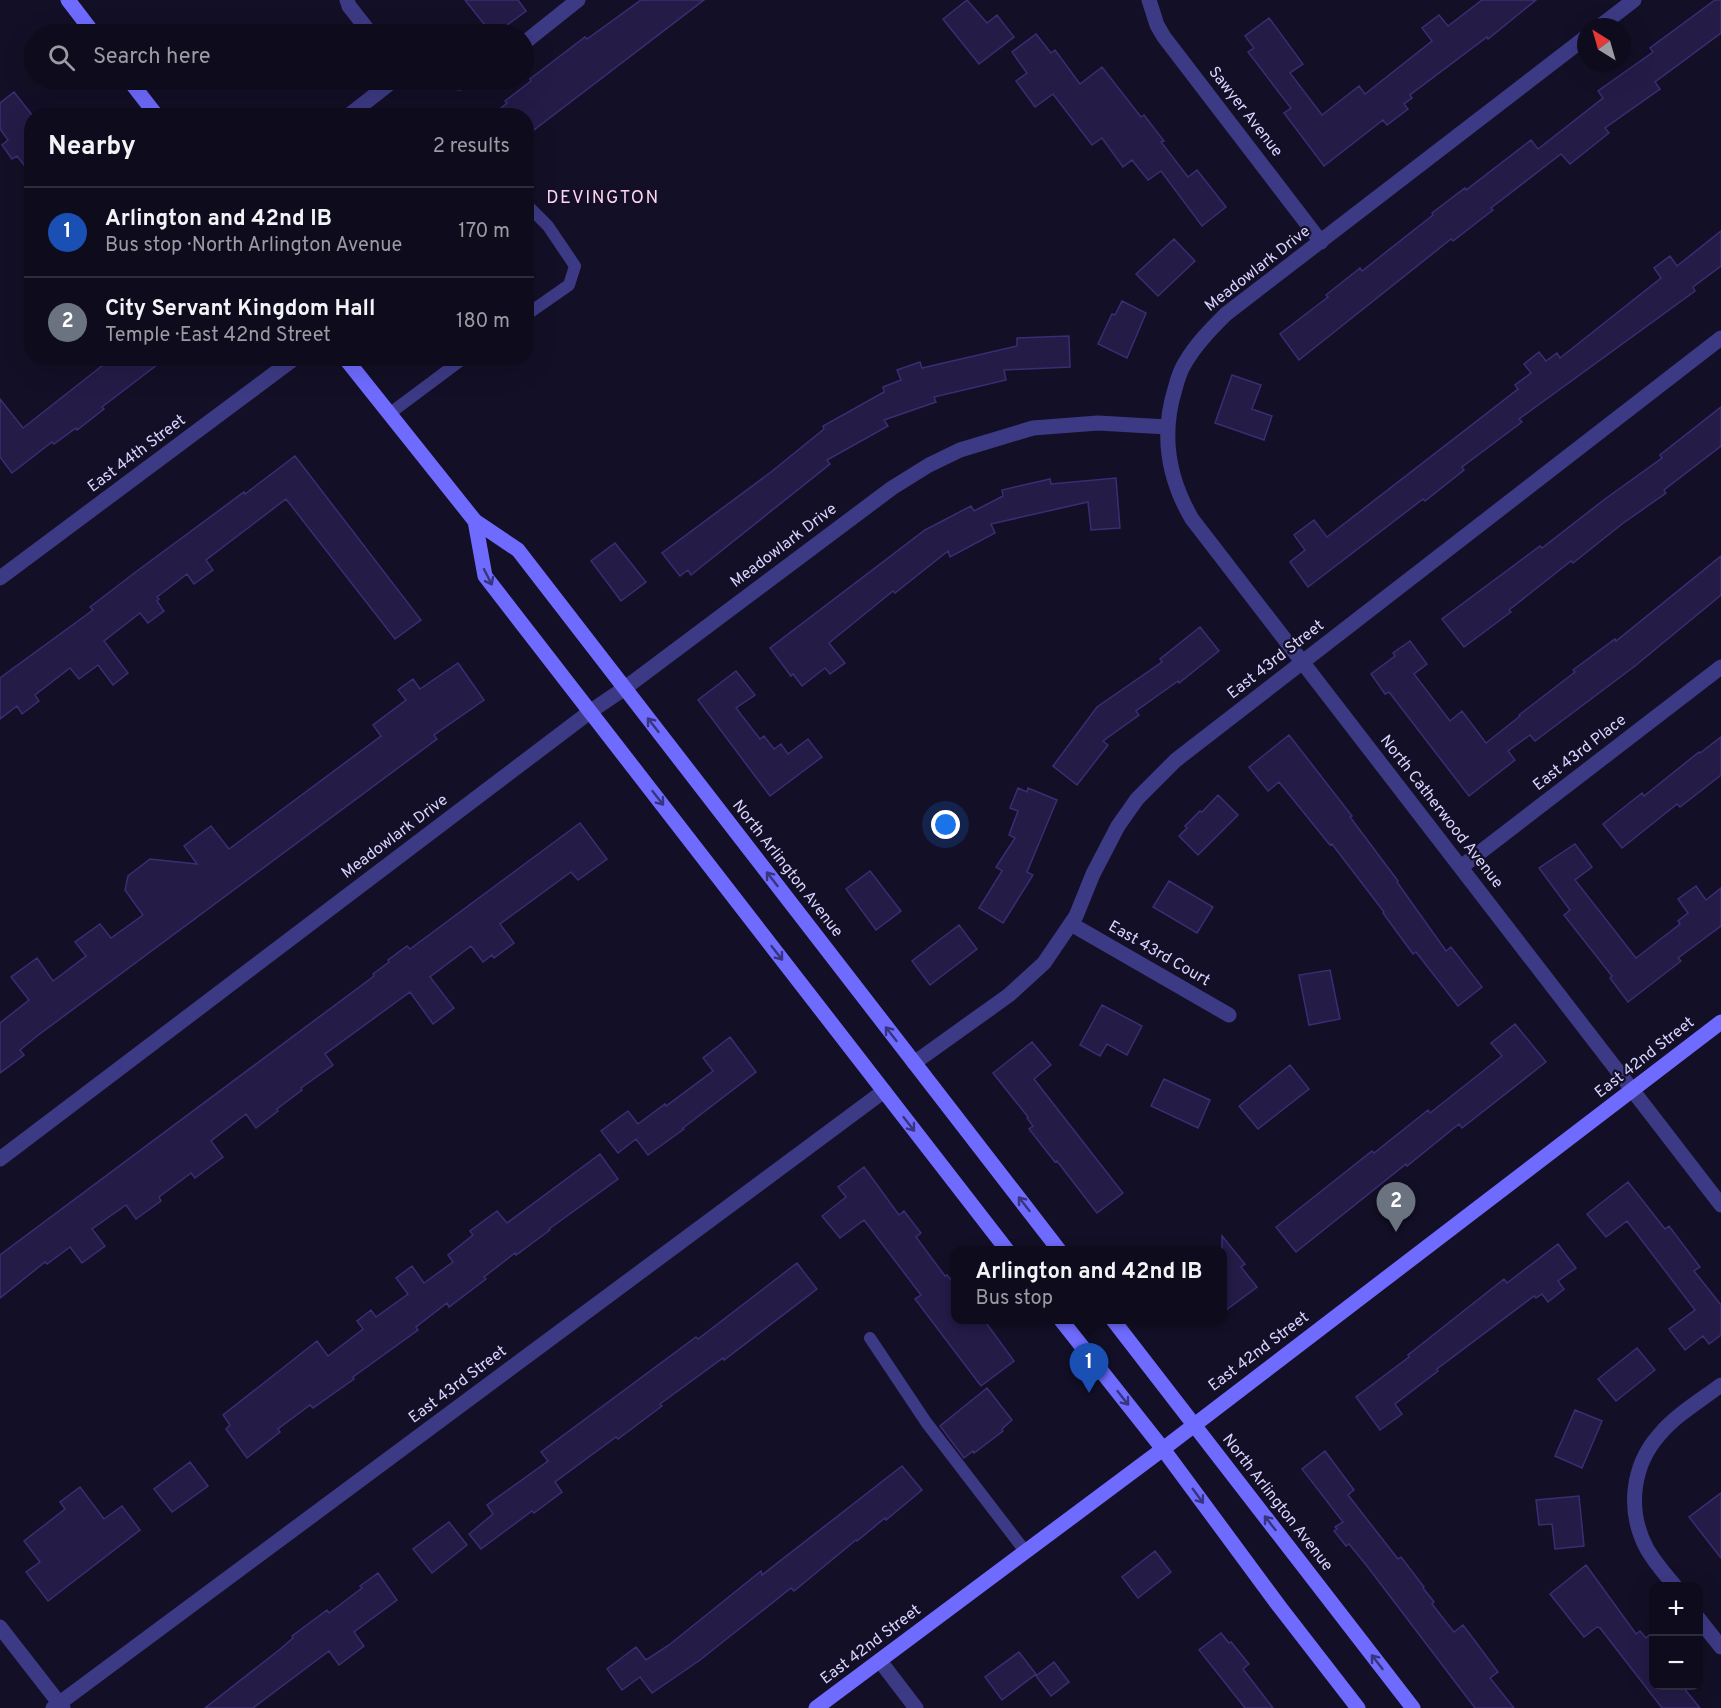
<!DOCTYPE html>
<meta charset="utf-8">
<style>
body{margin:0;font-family:Overpass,sans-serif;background:#171425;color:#f1f3f6}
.controls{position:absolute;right:18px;bottom:18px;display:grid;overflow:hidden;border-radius:12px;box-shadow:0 6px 24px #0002}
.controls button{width:54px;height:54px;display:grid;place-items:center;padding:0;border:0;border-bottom:2px solid #2e2b3b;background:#0e0b1c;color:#f1f3f6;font:30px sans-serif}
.compass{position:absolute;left:1577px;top:18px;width:54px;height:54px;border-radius:50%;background:#0e0b1c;box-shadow:0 6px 24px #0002;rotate:323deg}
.you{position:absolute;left:946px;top:825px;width:21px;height:21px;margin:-15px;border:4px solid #fff;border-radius:50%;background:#1a73e8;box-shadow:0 0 0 9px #1a73e833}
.badge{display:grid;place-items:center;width:39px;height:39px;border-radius:50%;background:#2563eb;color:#fff;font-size:20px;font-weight:700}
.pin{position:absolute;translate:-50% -50px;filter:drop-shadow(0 2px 3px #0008)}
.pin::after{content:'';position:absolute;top:32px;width:21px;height:18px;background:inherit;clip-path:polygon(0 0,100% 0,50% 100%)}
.popup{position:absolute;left:951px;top:1246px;width:276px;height:78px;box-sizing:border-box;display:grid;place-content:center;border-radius:12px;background:#0e0b1c;filter:drop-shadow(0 2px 4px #0005);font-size:20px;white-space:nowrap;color:#9b9ba3}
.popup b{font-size:22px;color:#f1f3f6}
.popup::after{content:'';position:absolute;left:50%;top:100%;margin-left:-12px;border:12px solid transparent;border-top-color:#0e0b1c}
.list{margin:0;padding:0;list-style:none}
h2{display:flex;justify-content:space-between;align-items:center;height:78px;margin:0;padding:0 24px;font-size:26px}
h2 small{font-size:20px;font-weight:400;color:#9b9ba3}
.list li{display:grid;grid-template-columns:39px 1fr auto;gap:18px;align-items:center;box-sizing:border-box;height:90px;padding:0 24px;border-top:2px solid #2e2b3b}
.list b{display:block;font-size:22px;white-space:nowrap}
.list p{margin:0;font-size:20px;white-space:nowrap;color:#9b9ba3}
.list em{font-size:20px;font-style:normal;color:#9b9ba3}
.icon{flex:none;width:33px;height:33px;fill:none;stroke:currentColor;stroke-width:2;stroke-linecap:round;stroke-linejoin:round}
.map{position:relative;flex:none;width:1721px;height:1708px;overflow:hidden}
.search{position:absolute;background:#0e0b1c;box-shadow:0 6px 24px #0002;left:24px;top:24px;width:510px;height:66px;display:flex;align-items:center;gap:15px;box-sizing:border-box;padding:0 21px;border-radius:33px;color:#9b9ba3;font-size:22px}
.panel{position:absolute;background:#0e0b1c;box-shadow:0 6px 24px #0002;left:24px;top:108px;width:510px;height:258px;border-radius:24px}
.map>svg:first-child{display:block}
.building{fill:#241b47;stroke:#3b2d73;stroke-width:1.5}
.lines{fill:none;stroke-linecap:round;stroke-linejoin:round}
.lane{stroke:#3d3a85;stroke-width:12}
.street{stroke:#3d3a85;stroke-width:15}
.secondary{stroke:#6f6bff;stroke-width:15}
.oneway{stroke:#38347d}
.labels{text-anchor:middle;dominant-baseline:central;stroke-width:4.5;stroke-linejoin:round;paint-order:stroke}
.street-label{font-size:16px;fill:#d9d4ff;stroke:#130f26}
.neighbourhood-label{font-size:18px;letter-spacing:1.5px;fill:#ffd6f0;stroke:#130f26}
</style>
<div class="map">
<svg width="1721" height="1708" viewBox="0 0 1721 1708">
<rect width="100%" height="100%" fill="#130f26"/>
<!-- building -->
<path class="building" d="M465 0H518L526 11 495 34H492Z
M641 0H704L526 136V116H491L507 103 505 101 531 81 530 79 585 37 587 39Z
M967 0 987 23 997 15 1014 37 979 64 943 19Z
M1482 0H1536L1488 39 1487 37 1410 95 1412 98 1404 104 1408 109 1387 125 1383 120 1324 166 1284 113 1291 108 1248 52 1254 48 1245 36 1269 18 1303 64 1290 73 1322 115 1359 86 1365 94 1432 41 1422 28 1439 15 1448 26Z
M1715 0H1721V33L1655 82 1660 89 1605 128 1609 133 1570 164 1561 154 1491 208 1493 210 1453 241 1451 239 1299 360 1280 334 1328 297 1326 295 1360 268 1362 271 1433 215 1432 213 1465 188 1466 190 1531 140 1538 149 1603 98 1598 91 1653 52 1650 48Z
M1036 34 1051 53 1055 50 1080 84 1102 67 1141 117 1144 115 1164 141 1161 142 1188 177 1197 170 1226 207 1202 226 1161 171 1148 180 1132 160 1123 167 1102 138 1092 145 1053 94 1035 107 1016 81 1027 73 1012 52Z
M14 92 32 115V175L17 156 12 159 2 145 8 140 0 129V103Z
M1721 231V266L1693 287 1695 291 1519 419 1522 422 1462 467 1464 470 1425 501 1423 499 1308 587 1290 562 1305 550 1294 535 1314 520 1327 537 1518 389 1515 385 1531 373 1524 364 1539 352 1546 361 1557 353 1560 358 1661 278 1654 268 1670 256 1677 266Z
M1174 239 1195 261 1158 296 1136 274Z
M1122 301 1146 313 1127 358 1098 344 1112 314 1115 315Z
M1069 336 1070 367 1004 370 1006 380 934 397 936 402 884 420 888 426 827 460 830 464 691 575 688 570 680 576 662 553 771 472 824 429 823 426 884 392 883 387 901 380 897 370 920 362 922 368 1017 346V338Z
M112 358H166L102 407 104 409 77 430 76 428 54 444 52 442 12 473 0 457V399L23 428Z
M1232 375 1261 385 1252 409 1272 416 1264 440 1215 423Z
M1721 407V446L1664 490 1666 493 1622 524 1573 563 1571 561 1509 610 1511 612 1464 647 1442 619 1540 546 1542 548 1605 499 1662 458 1660 455Z
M295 456 421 620 395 639 286 499 206 560 213 570 194 584 187 574 157 597 159 599 157 601 164 611 148 623 140 613 104 641 128 673 113 685 98 665 79 679 70 668 35 695 39 701 22 714 17 706 0 719V678L93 610 90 607 137 571 244 492 245 494Z
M1116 478 1120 528 1091 530 1088 502 991 524 995 533 950 557 948 551 895 593 893 591 829 643 845 663 830 674 825 668 802 686 793 674 791 676 770 648 925 530 971 506 974 511 1003 496 1002 490 1050 479 1051 484Z
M615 543 646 582 621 601 591 561Z
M1721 556V595L1635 666 1535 741 1530 735 1508 751 1515 760 1469 796 1389 692 1385 694 1371 674 1395 656 1393 653 1410 641 1427 664 1414 674 1450 721 1462 711 1486 743 1520 716 1519 715 1575 672 1573 670 1615 639 1616 641Z
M1200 627 1219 651 1179 683 1178 681 1136 711 1139 715 1103 741 1108 745 1077 785 1053 766 1097 707 1162 662 1160 659Z
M458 663 484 700 434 735 437 739 37 1036 20 1050 24 1055 0 1073V1023L29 1000 11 977 37 958 53 981 86 956 75 942 100 924 111 938 143 915 125 890 128 876 150 859 197 864 184 846 211 826 229 849 381 736 373 725 406 700 398 690 413 679 420 689Z
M736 671 755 695 736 708 760 739 764 736 774 749 781 744 788 754 808 739 822 757 770 796 698 700Z
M1289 735 1352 816 1350 817 1398 881 1397 882 1446 951 1451 947 1482 987 1458 1006 1416 952 1413 954 1383 913 1384 912 1332 844 1330 845 1279 782 1268 791 1249 767Z
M1721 737V775L1680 807 1677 804 1622 848 1603 824 1642 793 1644 796 1699 752 1700 753Z
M1018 788 1027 792 1028 788 1057 800 1027 872 1033 875 1003 923 979 908 1002 871 996 867 1015 838 1009 835 1018 811 1010 808Z
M1218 795 1238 815 1198 855 1179 836 1187 828 1185 826 1200 811 1202 812Z
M580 823 607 859 578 880 571 872 500 924 514 943 494 958 492 955 483 962 471 946 430 977 454 1008 433 1024 410 992 325 1054 333 1065 301 1088 302 1090 277 1109 278 1111 256 1128 246 1114 211 1141 223 1157 195 1178 191 1173 159 1197 161 1201 136 1219 126 1205 92 1229 105 1246 82 1263 70 1247 47 1264 45 1262 0 1298V1255L374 976 373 974 389 962 388 960 407 946 410 949Z
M1575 844 1592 867 1575 880 1636 958 1680 924 1678 921 1688 913 1678 899 1696 886 1706 900 1721 888V926L1678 958 1681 961 1628 1002 1610 978 1612 976 1564 915 1570 910 1539 868Z
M870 871 901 911 876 930 846 889Z
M1169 881 1213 907 1197 933 1153 907Z
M959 925 977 949 930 985 912 961Z
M1330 970 1340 1019 1309 1025 1299 975Z
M1102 1005 1142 1026 1127 1055 1107 1044 1100 1056 1080 1045Z
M1515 1024 1546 1062 1462 1128 1459 1124 1407 1166 1406 1164 1296 1252 1276 1227 1372 1151 1374 1153 1428 1110 1430 1113 1502 1056 1491 1043Z
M730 1037 756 1072 683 1128 684 1129 648 1155 636 1139 618 1153 601 1131 628 1111 638 1124 665 1104 666 1106 713 1071 703 1058Z
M1032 1042 1051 1065 1034 1079 1123 1193 1097 1213 1057 1161 1055 1162 1029 1129 1033 1126 1027 1118 1028 1117 993 1073Z
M1290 1065 1309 1089 1258 1129 1239 1106Z
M1164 1079 1210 1100 1198 1128 1151 1106Z
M600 1154 618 1179 549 1229 550 1230 516 1255 515 1253 484 1277 486 1279 449 1307 447 1303 416 1327 418 1330 353 1377 354 1379 313 1408 310 1405 278 1429 280 1432 247 1458 226 1429 230 1425 223 1415 317 1341 328 1356 363 1329 357 1321 371 1310 376 1317 408 1294 396 1278 412 1266 424 1283 453 1262 448 1255 473 1235 470 1231 497 1211 507 1223Z
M864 1167 899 1215 904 1211 921 1233 916 1237 945 1276 947 1275 956 1286V1320H984L1014 1361 981 1386 915 1299 921 1295 864 1220 840 1238 822 1216 846 1197 838 1187Z
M1628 1182 1665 1229 1669 1226 1700 1267 1694 1271 1721 1305V1335L1709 1344 1703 1336 1685 1350 1669 1329 1695 1310 1627 1221 1606 1237 1587 1214Z
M1222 1236 1245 1264 1241 1267 1257 1287 1222 1313Z
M1558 1244 1576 1268 1558 1281 1564 1289 1548 1302 1542 1294 1536 1298 1534 1296 1437 1369 1438 1371 1395 1404 1402 1414 1380 1430 1356 1397 1409 1357 1408 1355 1504 1279 1507 1283Z
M797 1263 817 1289 724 1360 723 1358 660 1404 662 1406 618 1439 616 1437 555 1482 562 1492 534 1513 532 1511 481 1549 469 1534 493 1514 487 1505 548 1461 541 1452 696 1337 698 1339Z
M1637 1348 1655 1370 1616 1401 1598 1379Z
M987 1388 1012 1420 1002 1429 1003 1431 974 1453 973 1451 964 1458 940 1426Z
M1575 1410 1602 1421 1582 1468 1555 1456Z
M1325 1451 1354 1490 1348 1495 1398 1559 1401 1557 1424 1587 1423 1588 1434 1602 1432 1604 1454 1632 1463 1625 1481 1649 1498 1672 1490 1678 1514 1708H1475L1367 1566 1349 1544 1346 1546 1334 1531 1337 1529 1335 1527 1343 1522 1302 1469Z
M190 1462 208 1486 172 1512 154 1489Z
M902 1466 922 1490 886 1520 885 1518 857 1541 856 1540 794 1591 791 1588 700 1660 652 1693 640 1677 622 1690 607 1669 636 1647 646 1660 669 1645 761 1571 762 1575Z
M80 1487 104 1519 122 1506 140 1530 48 1601 26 1572 40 1562 24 1541 65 1509 60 1502Z
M1721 1493V1558L1689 1517Z
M1579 1496 1584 1546 1555 1549 1552 1524 1539 1525 1536 1500Z
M449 1522 467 1545 432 1573 413 1549Z
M1155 1551 1171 1572 1138 1598 1122 1577Z
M1586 1565 1636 1634 1640 1631 1646 1638 1653 1632V1686H1682L1700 1708H1662L1600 1628 1597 1627 1584 1637 1550 1594Z
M378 1573 397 1600 354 1632 364 1646 339 1665 329 1651 253 1708H205L279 1650 293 1638 292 1636 327 1610 329 1613 362 1588 360 1586Z
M1221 1633 1229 1643 1231 1642 1249 1664 1243 1669 1273 1708H1245L1199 1650Z
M1019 1652 1036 1674 1002 1700 985 1677Z
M1054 1662 1069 1682 1051 1696 1036 1676Z"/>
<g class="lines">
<!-- lane -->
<path class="lane" d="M526 208 529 207 548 226 575 266 569 285 526 315
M389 414 464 358
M870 1338 926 1422 1025 1551"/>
<!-- street -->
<path class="street" d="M347 0 349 6 371 34
M1149 0 1157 25 1164 37 1321 242
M1599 27 1634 0
M1586 37 1226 314C1211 329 1196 344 1185 363 1180 371 1177 381 1175 389 1161 434 1168 478 1192 519L1721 1205
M524 43 578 0
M435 80 460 83 476 80
M348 116 394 80
M0 578 295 358
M1461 867 1721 667
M1071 924 1229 1015
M914 1063 1009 995 1044 963 1076 916 1093 874 1118 826 1137 799 1176 760 1721 338
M0 1159 591 711 625 688 892 488 929 465 960 450 1033 428 1098 423 1167 427
M1675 1586C1665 1574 1655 1563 1647 1549 1627 1512 1631 1466 1660 1434 1676 1415 1701 1400 1721 1385
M1698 1618 1721 1647
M0 1627 63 1708
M880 1661 916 1708
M53 1708 884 1091"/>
<!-- secondary -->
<path class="secondary" d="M68 0 94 34
M129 80 157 116
M345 358 475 521 518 550 1059 1250
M475 521 485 576 1007 1250
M1061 1320 1163 1449 1279 1606 1358 1708
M1113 1320 1413 1708
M816 1708 1163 1449 1721 1022"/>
</g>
<!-- one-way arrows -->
<defs><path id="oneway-shaft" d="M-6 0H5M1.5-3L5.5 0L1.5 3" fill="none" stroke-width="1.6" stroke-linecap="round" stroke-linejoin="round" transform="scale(1.5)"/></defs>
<g class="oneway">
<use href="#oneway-shaft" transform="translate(488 577) rotate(63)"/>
<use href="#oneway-shaft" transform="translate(653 725) rotate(-128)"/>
<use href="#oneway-shaft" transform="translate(658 798) rotate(52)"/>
<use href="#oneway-shaft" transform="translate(772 879) rotate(-128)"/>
<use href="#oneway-shaft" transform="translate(777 953) rotate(52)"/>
<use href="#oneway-shaft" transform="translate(891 1034) rotate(-128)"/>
<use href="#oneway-shaft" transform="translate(909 1124) rotate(52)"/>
<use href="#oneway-shaft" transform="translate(1024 1204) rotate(-128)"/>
<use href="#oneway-shaft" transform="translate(1123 1398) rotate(52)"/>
<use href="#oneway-shaft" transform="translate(1198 1496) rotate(54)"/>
<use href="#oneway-shaft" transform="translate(1270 1523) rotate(-128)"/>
<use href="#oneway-shaft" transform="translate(1377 1662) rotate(-128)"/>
</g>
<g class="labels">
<!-- street labels -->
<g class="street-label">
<text transform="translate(1245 112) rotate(52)">Sawyer Avenue</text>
<text transform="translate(1258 269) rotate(-38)">Meadowlark Drive</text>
<text transform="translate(137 454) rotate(-37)">East 44th Street</text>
<text transform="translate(784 546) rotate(-37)">Meadowlark Drive</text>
<text transform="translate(1276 660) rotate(-38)">East 43rd Street</text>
<text transform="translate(1580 753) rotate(-38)">East 43rd Place</text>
<text transform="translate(1441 812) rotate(52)">North Catherwood Avenue</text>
<text transform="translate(395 837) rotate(-37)">Meadowlark Drive</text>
<text transform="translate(787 869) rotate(52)">North Arlington Avenue</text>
<text transform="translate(1159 954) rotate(30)">East 43rd Court</text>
<text transform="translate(1645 1058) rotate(-38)">East 42nd Street</text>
<text transform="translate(1259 1352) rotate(-37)">East 42nd Street</text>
<text transform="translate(458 1385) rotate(-37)">East 43rd Street</text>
<text transform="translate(1277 1503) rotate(52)">North Arlington Avenue</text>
<text transform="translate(871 1645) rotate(-37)">East 42nd Street</text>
</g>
<!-- neighbourhood labels -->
<g class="neighbourhood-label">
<text x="603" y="198">DEVINGTON</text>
</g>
</g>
</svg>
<div class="controls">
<button>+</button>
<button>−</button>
</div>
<svg class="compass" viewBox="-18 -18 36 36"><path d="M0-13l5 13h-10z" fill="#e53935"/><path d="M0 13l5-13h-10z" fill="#9b9ba3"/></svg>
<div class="you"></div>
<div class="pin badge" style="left:1089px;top:1393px;background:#1a4fb4">1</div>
<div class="popup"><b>Arlington and 42nd IB</b>Bus stop</div>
<div class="pin badge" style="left:1396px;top:1232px;background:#6b7280">2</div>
<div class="search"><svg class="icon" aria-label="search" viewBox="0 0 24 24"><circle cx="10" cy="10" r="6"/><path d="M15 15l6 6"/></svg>Search here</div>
<section class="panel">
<h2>Nearby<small>2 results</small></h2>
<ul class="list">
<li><span class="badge" style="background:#1a4fb4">1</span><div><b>Arlington and 42nd IB</b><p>Bus stop · North Arlington Avenue</p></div><em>170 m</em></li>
<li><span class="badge" style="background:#6b7280">2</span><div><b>City Servant Kingdom Hall</b><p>Temple · East 42nd Street</p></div><em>180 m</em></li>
</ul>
</section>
</div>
